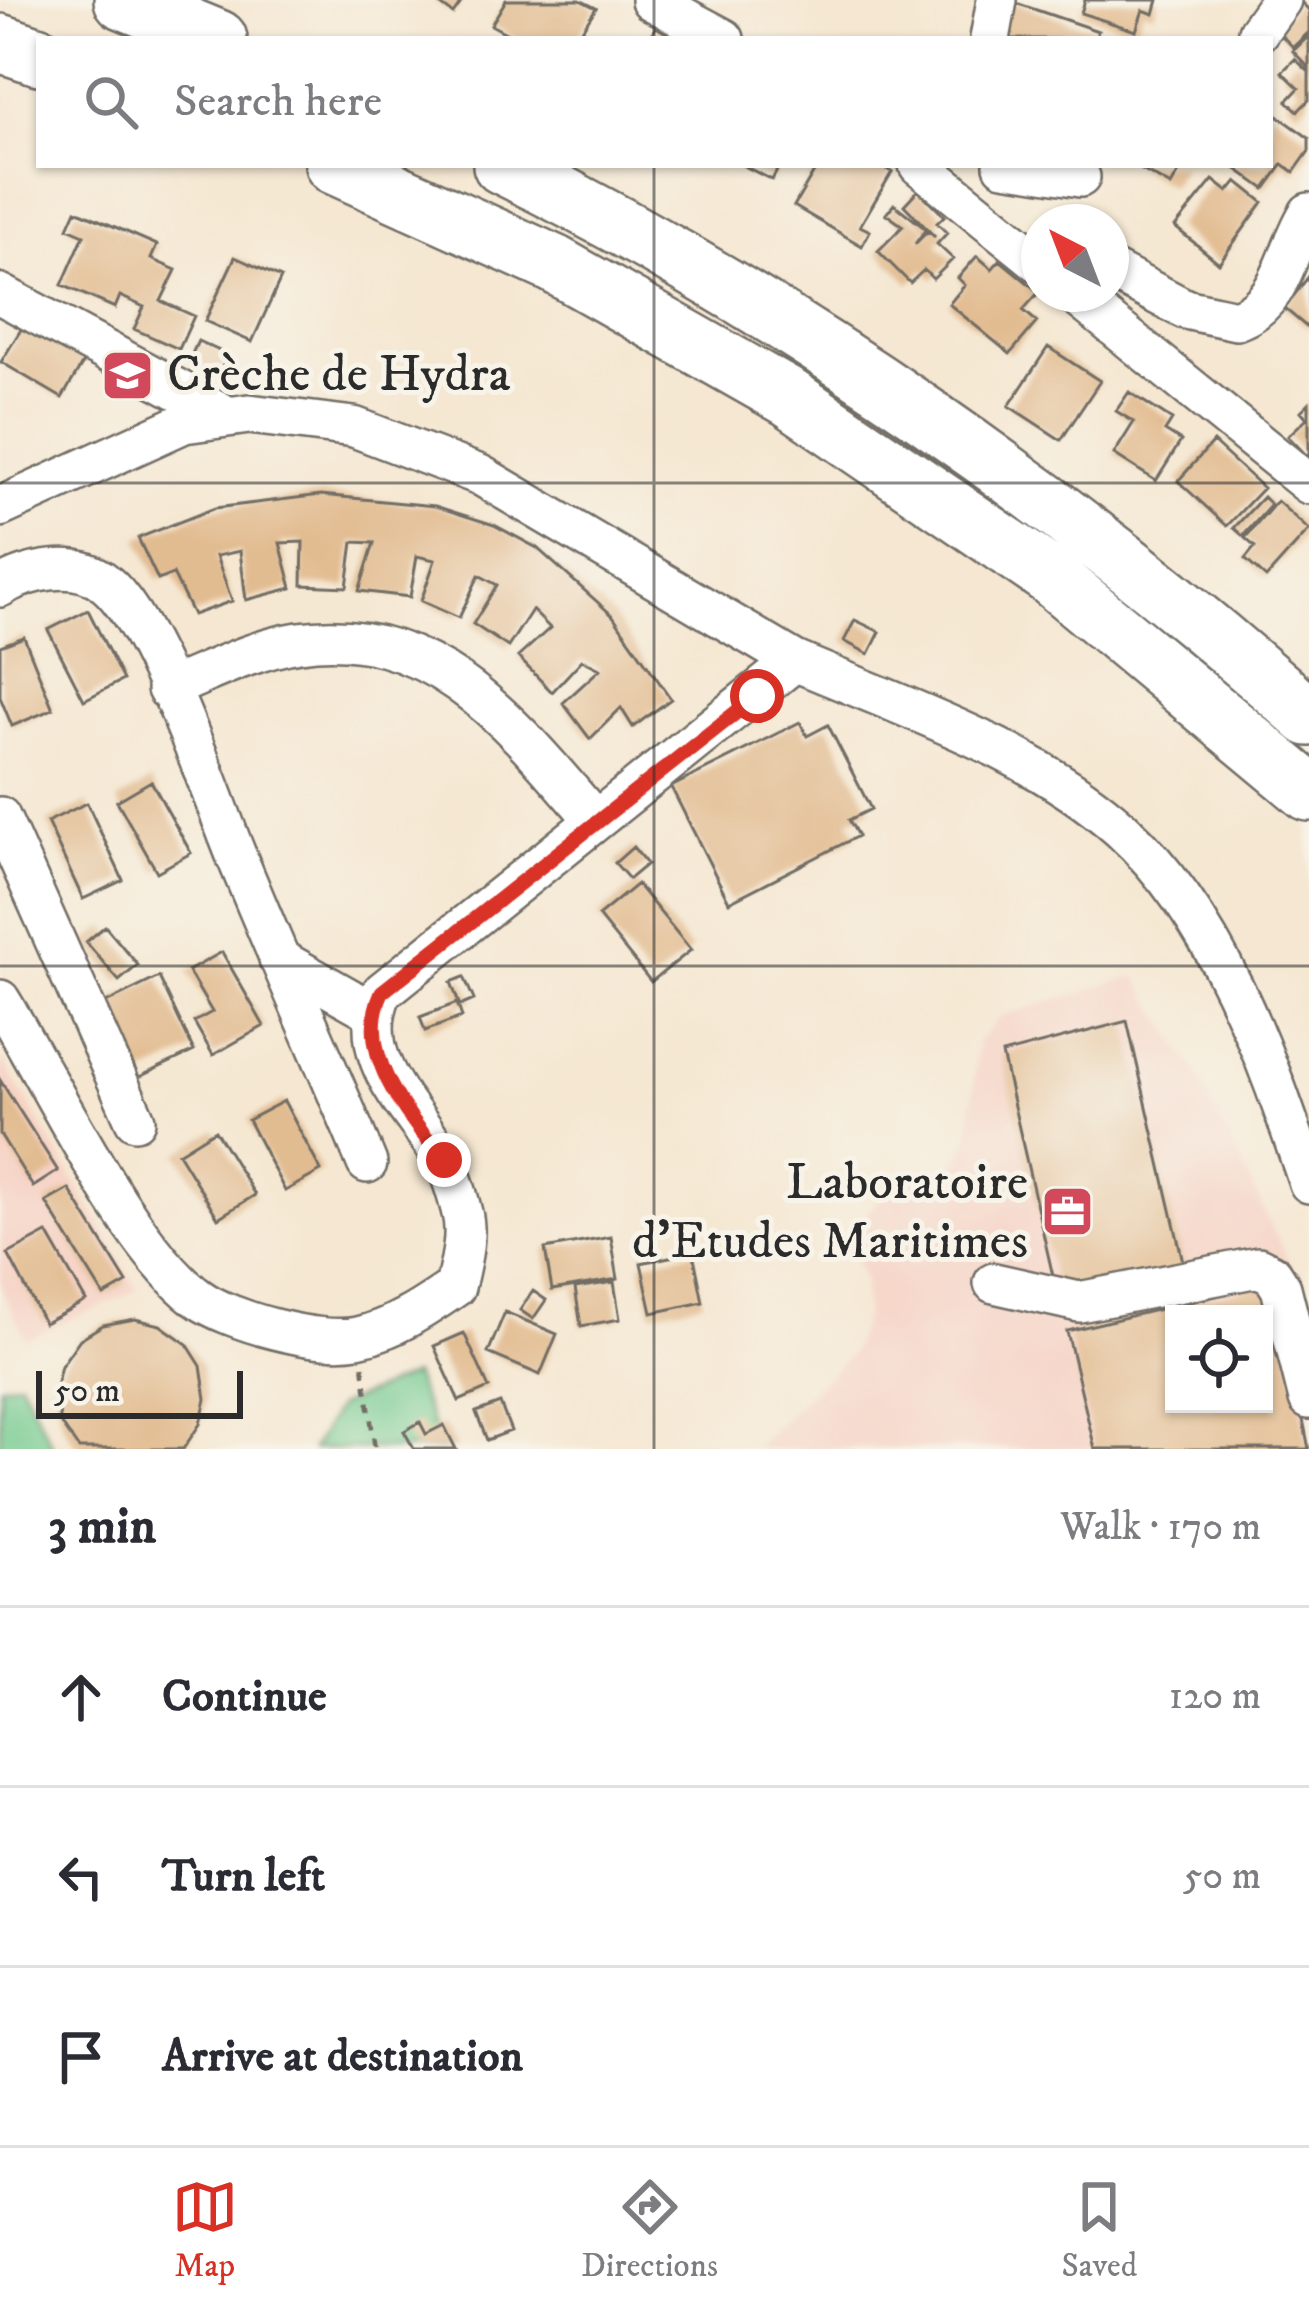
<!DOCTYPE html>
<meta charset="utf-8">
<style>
body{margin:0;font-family:"IM FELL DW Pica",serif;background:#f2f2f3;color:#2b2b33}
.controls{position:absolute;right:36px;bottom:36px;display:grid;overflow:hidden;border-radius:0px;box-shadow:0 3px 9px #0004}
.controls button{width:108px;height:108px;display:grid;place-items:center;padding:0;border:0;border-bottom:3px solid #e1e1e2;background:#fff;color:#2b2b33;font:60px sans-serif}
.compass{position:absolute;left:1021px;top:204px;width:108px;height:108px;border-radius:50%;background:#fff;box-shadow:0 3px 9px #0004;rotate:318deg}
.scale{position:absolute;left:36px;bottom:30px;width:207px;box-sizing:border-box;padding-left:12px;border:6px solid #2b2b2b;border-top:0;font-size:33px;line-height:42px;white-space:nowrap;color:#2b2b2b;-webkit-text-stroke:9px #f7f3e8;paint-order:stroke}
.stop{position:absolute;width:36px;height:36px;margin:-27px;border:9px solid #d93025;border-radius:50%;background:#fff}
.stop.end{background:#d93025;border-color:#fff;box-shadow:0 3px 12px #0008}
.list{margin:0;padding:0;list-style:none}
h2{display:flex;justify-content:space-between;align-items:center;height:156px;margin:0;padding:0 48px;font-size:51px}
h2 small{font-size:39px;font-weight:400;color:#7c7c81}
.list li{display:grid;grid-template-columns:78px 1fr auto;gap:36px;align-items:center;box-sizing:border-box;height:180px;padding:0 48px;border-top:3px solid #e1e1e2}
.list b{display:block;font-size:45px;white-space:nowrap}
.list em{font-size:39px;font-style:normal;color:#7c7c81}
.icon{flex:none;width:66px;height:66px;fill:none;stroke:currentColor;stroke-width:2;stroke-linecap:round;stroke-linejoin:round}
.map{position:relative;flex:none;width:1309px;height:1449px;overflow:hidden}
.search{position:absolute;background:#fff;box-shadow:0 3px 9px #0004;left:36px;right:36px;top:36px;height:132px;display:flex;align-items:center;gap:30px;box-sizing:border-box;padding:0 42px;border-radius:0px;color:#7c7c81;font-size:45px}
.sheet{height:696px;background:#fff}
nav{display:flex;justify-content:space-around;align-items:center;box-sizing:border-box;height:168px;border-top:3px solid #e1e1e2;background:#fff;font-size:33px;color:#7c7c81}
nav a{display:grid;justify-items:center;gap:6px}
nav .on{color:#d93025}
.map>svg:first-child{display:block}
.built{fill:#f6d2c5;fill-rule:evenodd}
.green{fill:#73ca8f;stroke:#4f7a5d;stroke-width:3}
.building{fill:#e2bc91;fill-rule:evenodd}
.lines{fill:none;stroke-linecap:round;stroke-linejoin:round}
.minor-casing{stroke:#726d65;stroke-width:44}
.highway-casing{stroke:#726d65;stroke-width:62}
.path{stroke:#726d65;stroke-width:4.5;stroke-dasharray:9 9;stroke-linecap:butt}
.minor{stroke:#fff;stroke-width:39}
.highway{stroke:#fff;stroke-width:57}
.route{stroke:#d93025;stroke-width:15}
.grid{fill:none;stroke:#2b2b2b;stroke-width:3;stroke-opacity:0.55}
.labels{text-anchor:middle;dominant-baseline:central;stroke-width:10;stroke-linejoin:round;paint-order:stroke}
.poi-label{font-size:51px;fill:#2b2b2b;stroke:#f7f3e8;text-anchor:start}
</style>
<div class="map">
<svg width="1309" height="1449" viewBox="0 0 1309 1449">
<rect width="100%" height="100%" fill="#f7f3e8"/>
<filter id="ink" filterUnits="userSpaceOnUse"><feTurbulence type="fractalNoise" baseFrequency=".00833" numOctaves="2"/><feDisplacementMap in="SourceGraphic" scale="24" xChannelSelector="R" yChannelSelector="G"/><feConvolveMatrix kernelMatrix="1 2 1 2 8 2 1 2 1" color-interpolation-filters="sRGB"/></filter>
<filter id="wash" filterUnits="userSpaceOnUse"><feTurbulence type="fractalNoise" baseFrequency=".004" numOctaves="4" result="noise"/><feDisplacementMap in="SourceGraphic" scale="48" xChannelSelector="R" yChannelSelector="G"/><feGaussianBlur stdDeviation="2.7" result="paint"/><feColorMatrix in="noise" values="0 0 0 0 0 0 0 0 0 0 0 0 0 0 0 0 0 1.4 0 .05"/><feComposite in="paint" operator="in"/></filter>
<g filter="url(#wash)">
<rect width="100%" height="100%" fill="#f5e7d1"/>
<!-- built -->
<path class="built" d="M1136 976 1196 1072 1309 1302V1449H754L851 1353 865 1315 863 1279 847 1238 890 1186 907 1178H936L957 1164 970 1136 977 1042 1002 1016ZM1174 1314H1264V1404H1174Z
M0 1056 138 1290 26 1339 0 1287Z"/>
<!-- green -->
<path class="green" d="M413 1375 442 1449H312L338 1406Z
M20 1381 54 1449H0V1385Z"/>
<g id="blocks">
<!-- building -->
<path class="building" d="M434 0H463L453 14Z
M506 0H580L596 8 576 39H517L491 25Z
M1007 0 1098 31 1095 39H992Z
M1085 0H1158L1154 14 1143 10 1136 31 1081 13Z
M1300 1 1309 10V32L1293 47 1273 27Z
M656 27 676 39H648Z
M1309 36V68L1293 51Z
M1295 59 1309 72V100L1298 111 1287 101 1299 88 1282 72Z
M1270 110 1309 138V151L1294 172 1283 164 1265 189 1231 165H1270Z
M742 165H780L772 180Z
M818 165H880L892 172 860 226 870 231 862 246 794 206Z
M1133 165H1183L1171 186Z
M1213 180 1228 192 1237 181 1263 202 1219 263 1175 227Z
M918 190 944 216 937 223 947 233 937 244 953 259 933 279 924 270 910 283 878 251 903 226 886 214 894 204 926 229 915 244 928 231 935 237 904 205Z
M76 210 157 245 151 259 176 270 161 301 194 316 179 349 134 329 144 307 120 296 115 308 62 285 84 235 68 228Z
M977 256 992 269 1000 260 1039 292 1023 310 1037 322 1010 354 949 304 965 285 958 278Z
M235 257 281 278 252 342 205 321Z
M1309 276V329L1284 308Z
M30 315 90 351 62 398 1 362Z
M198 341 228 355 218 376 188 362Z
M1048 347 1100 381 1061 440 1009 406Z
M1129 392 1172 420 1165 431 1181 441 1156 481 1114 454 1134 422 1116 411Z
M1309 403V458L1288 436 1307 418 1301 411Z
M1213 442 1263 488 1227 526 1178 481Z
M321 495 435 506 494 525 537 548 613 616 671 699 633 727 621 708 590 739 563 703 600 669 582 660 552 692 518 657 550 628 532 610 508 647 473 624 497 585 479 575 459 618 421 601 435 560 417 556 410 597 359 591 374 543 353 542 347 587 302 585 303 542 280 543 292 588 246 600 240 551 216 556 232 601 193 615 173 574 158 580 138 538 215 508Z
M1263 497 1271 505 1243 536 1234 528Z
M1277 501 1309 530 1266 578 1245 559 1255 547 1245 538Z
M88 610 123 680 84 700 48 630Z
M855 620 880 632 869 654 844 641Z
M24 637 53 709 12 726 0 697V646Z
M800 722 807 736 828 725 871 809 849 820 858 836 729 902 671 787Z
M151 781 191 853 157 872 117 801Z
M87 803 123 880 83 899 47 822Z
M633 847 647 864 629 879 615 863Z
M637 884 691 950 651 982 598 916Z
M105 926 138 965 119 981 86 942Z
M222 952 264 1026 213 1055 194 1022 212 1012 188 971Z
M159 977 194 1051 139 1077 104 1004Z
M464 977 474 1000 460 1006 451 982Z
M457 1003 462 1017 425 1031 420 1017Z
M1127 1021 1184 1266 1058 1298 1002 1054Z
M0 1080 58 1171 33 1187 0 1134Z
M284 1101 321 1171 285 1191 248 1120Z
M215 1130 255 1195 218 1218 178 1153Z
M69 1189 127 1283 104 1296 46 1202Z
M47 1233 86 1301 44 1323 8 1254Z
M611 1237 618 1279 552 1290 545 1249Z
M693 1252 703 1302 652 1313 641 1263Z
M614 1282 620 1319 581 1326 575 1288Z
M1275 1282 1309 1449H1095L1067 1331ZM1174 1314H1264V1404H1174Z
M533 1291 546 1300 533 1319 520 1310Z
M505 1312 557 1334 540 1375 488 1353Z
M135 1319 160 1325 187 1344 201 1366 206 1399 200 1424 183 1449H79L61 1423 55 1391 61 1366 80 1339 103 1325Z
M464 1333 489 1388 459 1401 434 1346Z
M500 1403 511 1431 487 1440 476 1412Z
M420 1422 426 1434 444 1425 456 1449H414L404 1431Z"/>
</g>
</g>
<g filter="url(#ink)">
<use href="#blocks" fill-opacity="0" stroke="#726d65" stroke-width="3"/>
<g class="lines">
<defs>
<path id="minor" d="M651 0 724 39
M1258 32 1281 0
M990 39 997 0
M919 165 1039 262
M1004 165 1080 177
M1111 270 1185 309 1236 320C1284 303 1285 251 1309 213
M0 294 225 415
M1074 294 1309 484
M0 507 184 423 249 414 354 427 480 475 795 661
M0 587C28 570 76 560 104 582 155 622 211 795 238 860 280 962 325 1062 367 1163
M167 689C209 672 254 649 299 642 435 622 516 729 595 820
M0 817 135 1120
M279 959 373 1012
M0 1000C49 1078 128 1248 198 1298 229 1321 319 1345 357 1337 392 1330 426 1307 455 1287 460 1265 468 1236 462 1213 458 1197 451 1173 443 1159 413 1107 352 1059 382 992L795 661C905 708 1031 749 1121 829 1220 919 1267 1060 1309 1183
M994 1283 1079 1302 1258 1267 1272 1274 1281 1288 1309 1399"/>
<path id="highway" d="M123 0 218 39
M0 43 39 56
M334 165 554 264 790 398 1050 576 1309 792
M502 165C788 305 1072 506 1309 717"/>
</defs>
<!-- minor casing -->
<use href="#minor" class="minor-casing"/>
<!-- highway casing -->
<use href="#highway" class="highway-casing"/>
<!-- path -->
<path class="path" d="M363 1366 375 1449"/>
<!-- minor -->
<use href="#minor" class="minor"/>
<!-- highway -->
<use href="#highway" class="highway"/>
</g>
</g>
<g class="lines" filter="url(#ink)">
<!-- route -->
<path class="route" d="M444 1160C407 1115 354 1052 382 992L757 696"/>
</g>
<!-- grid -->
<path class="grid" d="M654 0V39M654 165V1449M0 483H1309M0 966H1309"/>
<!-- icons -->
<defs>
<symbol id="school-square" viewBox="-11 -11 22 22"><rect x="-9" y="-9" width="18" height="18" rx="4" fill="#d1495b" stroke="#f7f3e8"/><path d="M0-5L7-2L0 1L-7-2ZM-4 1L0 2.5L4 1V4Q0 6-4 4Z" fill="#fff"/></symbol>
<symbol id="office-square" viewBox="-11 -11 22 22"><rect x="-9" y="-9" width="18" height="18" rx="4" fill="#d1495b" stroke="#f7f3e8"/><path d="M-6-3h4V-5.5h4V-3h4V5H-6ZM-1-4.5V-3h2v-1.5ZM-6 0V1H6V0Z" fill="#fff"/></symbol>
</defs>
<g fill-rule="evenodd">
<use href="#school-square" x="98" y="346" width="59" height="59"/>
<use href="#office-square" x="1038" y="1182" width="59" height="59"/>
</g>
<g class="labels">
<!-- poi labels -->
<g class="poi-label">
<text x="167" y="375">Crèche de Hydra</text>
<text x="1028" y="1183" text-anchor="end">Laboratoire<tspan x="1028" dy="59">d'Etudes Maritimes</tspan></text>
</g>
</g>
</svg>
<div class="controls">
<button><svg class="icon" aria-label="locate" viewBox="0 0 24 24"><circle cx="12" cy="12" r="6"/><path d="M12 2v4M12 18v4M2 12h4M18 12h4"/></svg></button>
</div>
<svg class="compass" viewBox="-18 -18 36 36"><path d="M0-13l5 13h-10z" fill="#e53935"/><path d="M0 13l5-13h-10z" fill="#7c7c81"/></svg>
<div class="scale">50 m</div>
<div class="stop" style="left:757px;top:696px"></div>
<div class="stop end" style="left:444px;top:1160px"></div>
<div class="search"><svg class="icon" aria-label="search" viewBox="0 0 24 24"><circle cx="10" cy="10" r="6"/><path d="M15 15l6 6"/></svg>Search here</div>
</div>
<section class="sheet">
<h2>3 min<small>Walk · 170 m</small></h2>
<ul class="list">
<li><svg class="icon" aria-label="ahead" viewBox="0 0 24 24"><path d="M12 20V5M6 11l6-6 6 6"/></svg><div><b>Continue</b></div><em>120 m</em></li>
<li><svg class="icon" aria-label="left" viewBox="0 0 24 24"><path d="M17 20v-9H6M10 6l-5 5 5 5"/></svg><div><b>Turn left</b></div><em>50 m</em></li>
<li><svg class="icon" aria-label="arrive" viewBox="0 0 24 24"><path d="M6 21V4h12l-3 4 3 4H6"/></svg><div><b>Arrive at destination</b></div></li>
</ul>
</section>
<nav>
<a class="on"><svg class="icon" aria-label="map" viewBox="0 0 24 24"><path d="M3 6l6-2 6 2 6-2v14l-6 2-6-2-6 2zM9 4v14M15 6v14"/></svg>Map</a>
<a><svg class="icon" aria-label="directions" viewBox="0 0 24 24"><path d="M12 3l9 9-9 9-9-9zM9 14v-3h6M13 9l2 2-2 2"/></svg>Directions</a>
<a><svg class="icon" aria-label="saved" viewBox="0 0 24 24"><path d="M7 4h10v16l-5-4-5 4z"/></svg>Saved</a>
</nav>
